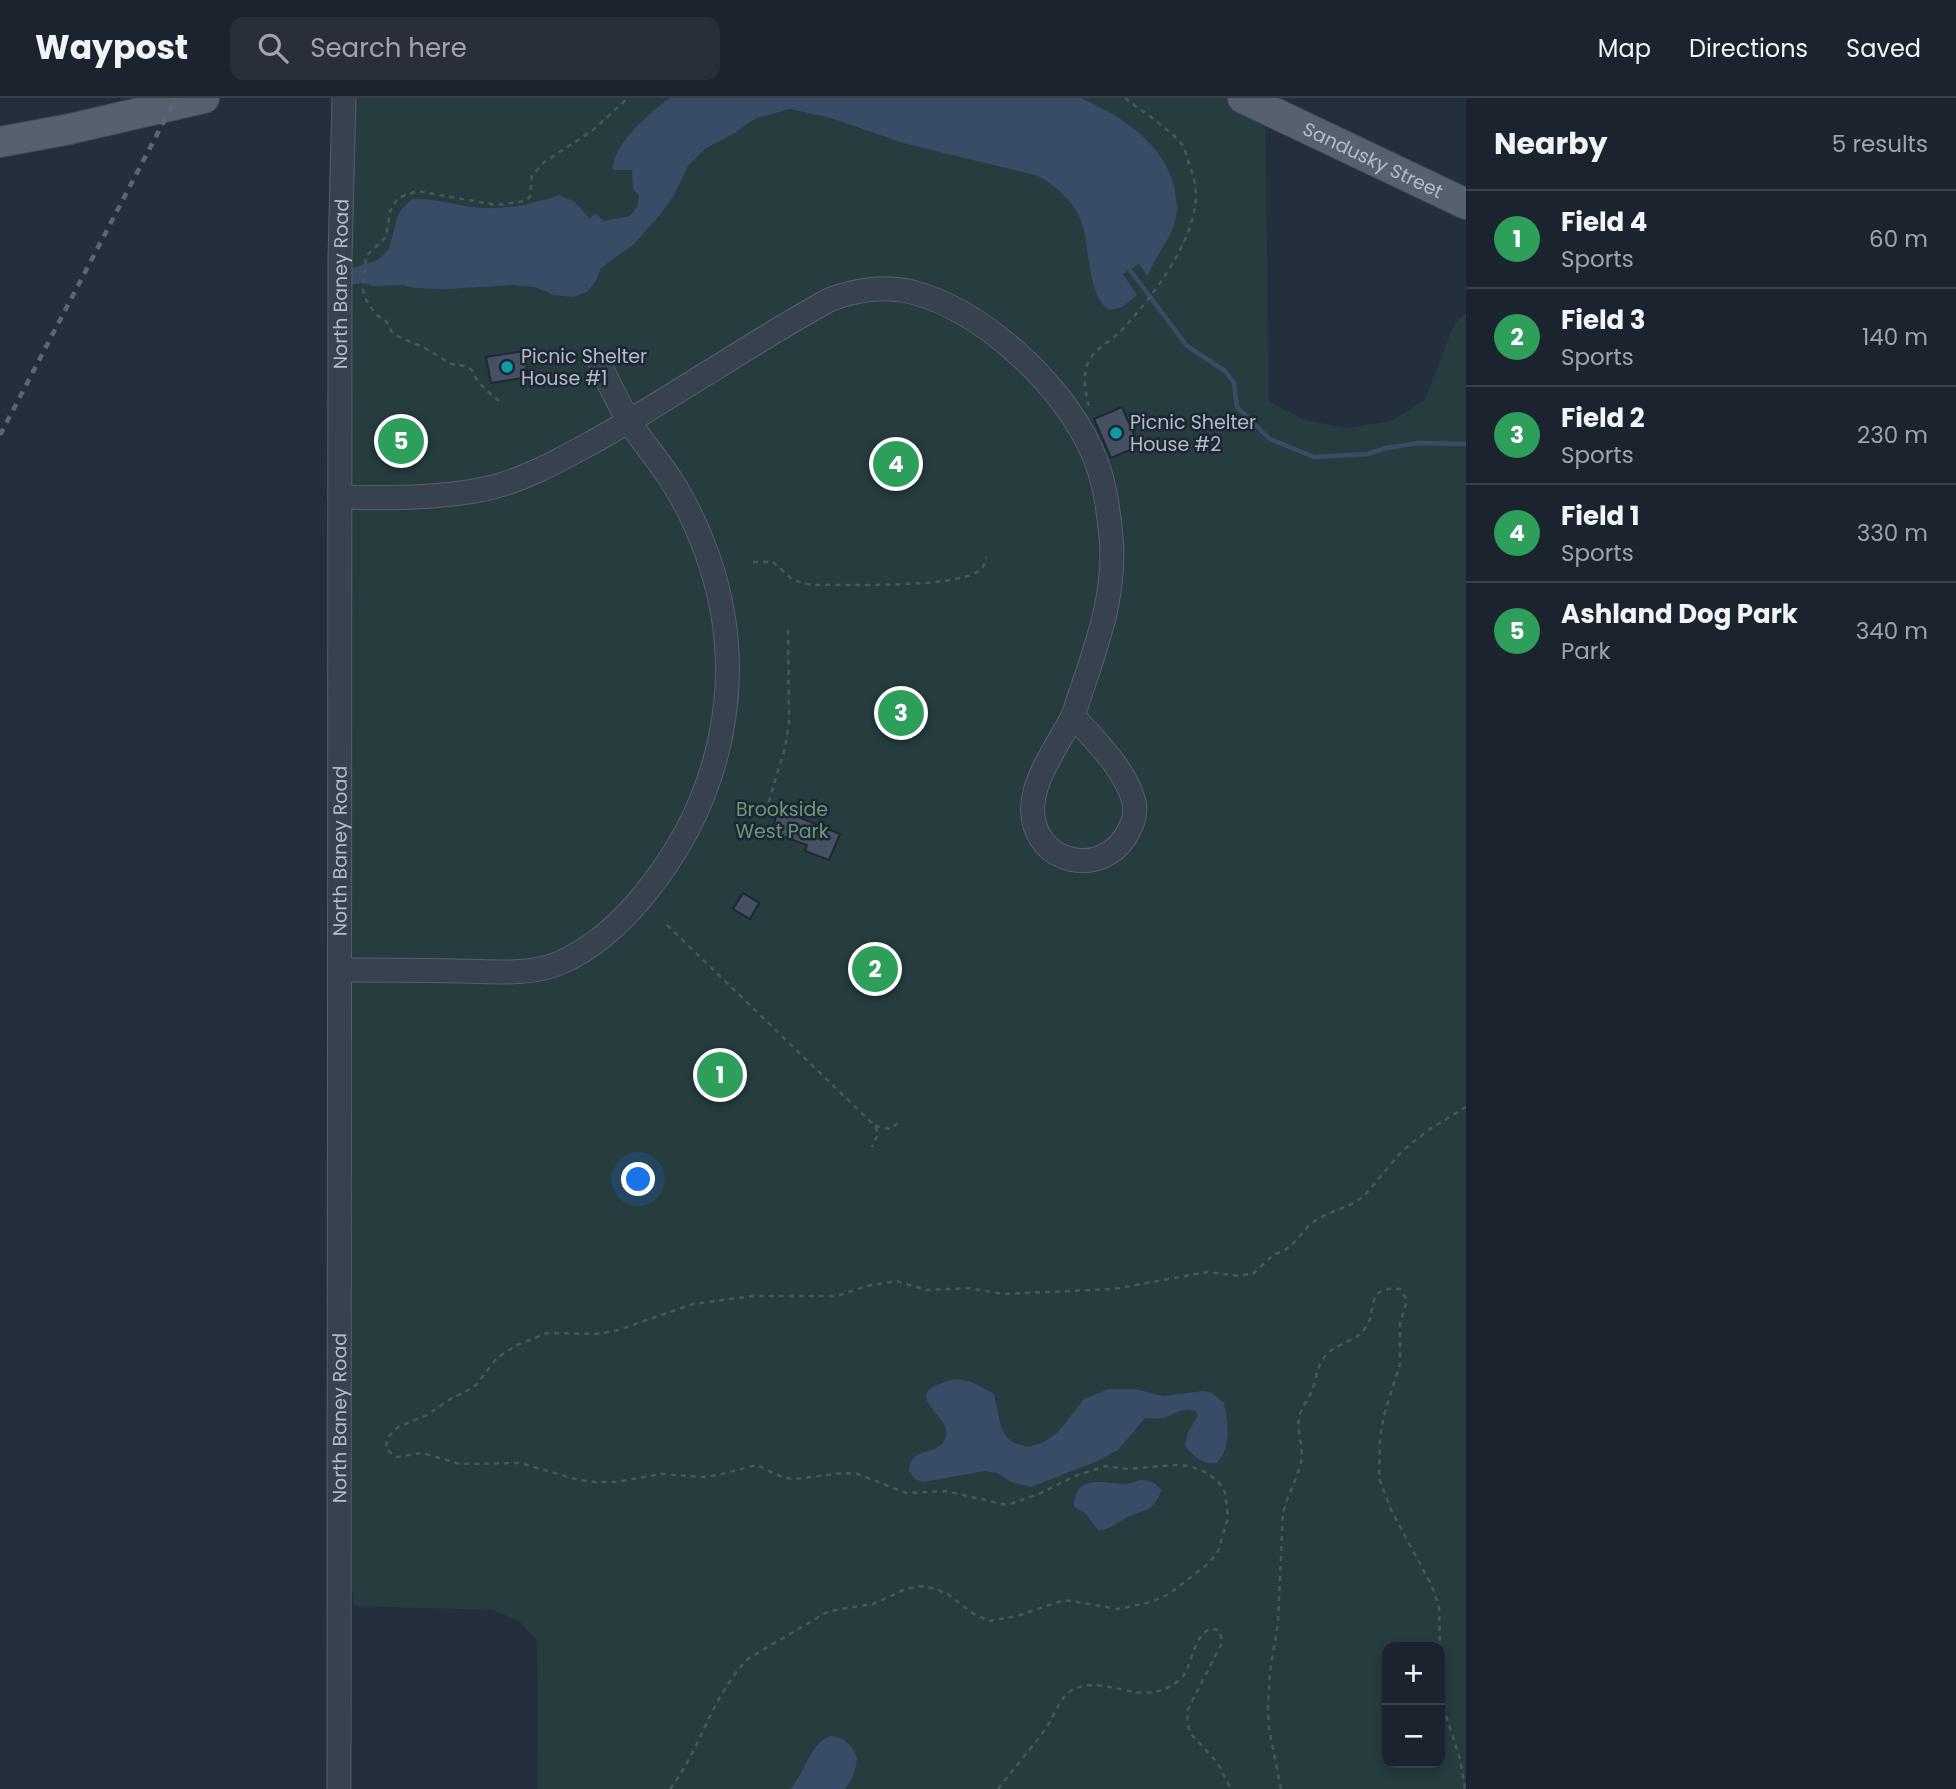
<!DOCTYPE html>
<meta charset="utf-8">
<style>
body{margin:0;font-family:Poppins,sans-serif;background:#282f3a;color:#f1f3f6}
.controls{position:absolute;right:21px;bottom:21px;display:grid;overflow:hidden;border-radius:14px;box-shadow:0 4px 10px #0003}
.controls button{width:63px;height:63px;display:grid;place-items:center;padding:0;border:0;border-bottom:2px solid #39404a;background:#1b232e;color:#f1f3f6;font:35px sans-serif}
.you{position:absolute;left:639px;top:1082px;width:24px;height:24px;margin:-18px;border:5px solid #fff;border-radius:50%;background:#1a73e8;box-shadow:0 0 0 10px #1a73e833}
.badge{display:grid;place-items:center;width:46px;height:46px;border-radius:50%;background:#db2777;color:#fff;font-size:23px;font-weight:700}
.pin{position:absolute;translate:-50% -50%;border:4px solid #fff;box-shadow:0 2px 7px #0006}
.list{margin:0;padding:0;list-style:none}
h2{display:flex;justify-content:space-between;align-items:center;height:91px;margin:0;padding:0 28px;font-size:30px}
h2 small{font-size:23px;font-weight:400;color:#a0a4aa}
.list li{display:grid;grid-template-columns:46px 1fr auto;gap:21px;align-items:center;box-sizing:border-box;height:98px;padding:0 28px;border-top:2px solid #39404a}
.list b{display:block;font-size:26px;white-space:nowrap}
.list p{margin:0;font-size:23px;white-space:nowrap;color:#a0a4aa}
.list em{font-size:23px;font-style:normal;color:#a0a4aa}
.icon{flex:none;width:38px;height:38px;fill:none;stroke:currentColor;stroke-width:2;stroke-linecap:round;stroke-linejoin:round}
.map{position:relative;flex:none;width:1466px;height:1691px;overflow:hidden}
header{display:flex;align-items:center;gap:42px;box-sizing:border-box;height:98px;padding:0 35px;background:#1b232e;border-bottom:2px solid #39404a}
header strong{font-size:33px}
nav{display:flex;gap:38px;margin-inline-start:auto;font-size:24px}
.search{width:490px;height:63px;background:#282f3a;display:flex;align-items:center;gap:18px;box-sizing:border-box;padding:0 24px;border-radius:14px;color:#a0a4aa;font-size:26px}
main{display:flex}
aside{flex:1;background:#1b232e}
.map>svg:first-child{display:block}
.green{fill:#263c3f;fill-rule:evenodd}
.water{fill:#394c67}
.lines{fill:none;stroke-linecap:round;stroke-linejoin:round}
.stream{stroke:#394c67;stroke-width:4.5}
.building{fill:#455162;stroke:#1f2835;stroke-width:2}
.minor-casing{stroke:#565f6c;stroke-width:25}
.major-casing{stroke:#414a57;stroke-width:32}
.path{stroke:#44595c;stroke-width:2.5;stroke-dasharray:5 5;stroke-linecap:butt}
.minor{stroke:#38414e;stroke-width:23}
.major{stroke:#56606e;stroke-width:30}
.rail{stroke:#5a6575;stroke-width:4.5;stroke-dasharray:7 7;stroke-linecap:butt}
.culture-dot{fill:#0f9aa8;stroke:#1d2633;stroke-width:2.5}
.labels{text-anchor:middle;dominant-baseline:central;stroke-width:5;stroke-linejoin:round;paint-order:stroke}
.street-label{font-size:19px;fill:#b4bcc9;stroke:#1d2633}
.poi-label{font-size:19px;fill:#b4bcc9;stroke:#1d2633;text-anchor:start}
.park-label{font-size:19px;fill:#6b9a76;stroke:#1d2633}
</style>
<header>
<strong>Waypost</strong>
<div class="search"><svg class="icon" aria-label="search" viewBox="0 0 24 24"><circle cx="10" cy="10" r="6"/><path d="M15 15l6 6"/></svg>Search here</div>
<nav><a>Map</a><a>Directions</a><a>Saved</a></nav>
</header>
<main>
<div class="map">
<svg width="1466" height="1691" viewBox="0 0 1466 1691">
<rect width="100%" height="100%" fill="#242f3e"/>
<!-- green -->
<path class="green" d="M349 0H1233L1265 15 1269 304 1305 322 1346 330 1391 323 1425 302 1450 236 1456 224 1466 215V1691H538L537 1542 519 1523 493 1512 354 1508V1494H345L351 1154ZM1387 1549H1440V1665H1387Z"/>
<!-- water -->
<path class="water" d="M670 0H1081C1121 18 1165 45 1175 92 1176 101 1178 110 1176 119 1172 141 1155 157 1148 178L1139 166 1123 176 1137 197 1122 209 1111 212C1086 203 1091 143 1080 120 1071 101 1056 88 1038 78L903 45 831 20 790 11 756 20 733 36 706 50 688 68 673 99 659 118 634 146 601 170 595 184 587 194 573 199 554 197 535 189 513 187 446 191 414 190 403 187 372 188 363 185 348 187 349 171 378 162 389 151 397 120 401 112 412 101C433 100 451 106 472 109 503 113 530 107 559 97L575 104 589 120 596 116 604 123 630 118 637 109 639 97 633 91 632 72H613C610 49 652 12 670 0Z
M956 1281 972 1284 994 1296 1001 1329 1006 1338 1012 1344 1028 1349 1044 1344 1058 1334 1084 1301 1109 1291H1135L1163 1298 1204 1293 1212 1295 1224 1305C1228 1325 1232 1348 1217 1365 1203 1367 1194 1359 1185 1348L1188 1334 1198 1318 1196 1313C1181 1308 1176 1316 1163 1320 1157 1321 1151 1320 1145 1320L1118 1352 1095 1364 1031 1389 1011 1384 997 1375 985 1373 923 1384 915 1381 909 1373C911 1345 940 1361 946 1338 952 1316 892 1295 956 1281Z
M1139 1382C1148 1382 1156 1384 1161 1392 1156 1413 1142 1412 1126 1420 1116 1425 1111 1431 1099 1433L1086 1416 1074 1409C1074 1377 1102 1384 1122 1386 1128 1387 1133 1384 1139 1382Z
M830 1638C845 1639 853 1648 857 1661L853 1679 845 1691H790C805 1676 809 1646 830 1638Z"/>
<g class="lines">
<!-- stream -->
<path class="stream" d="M1130 172 1187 248 1225 273 1234 285 1237 309 1270 341 1314 359 1368 356 1386 350 1419 345 1466 346"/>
</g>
<!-- building -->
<path class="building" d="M524 253 528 279 491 285 486 259Z
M1122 309 1139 348 1111 360 1094 321Z
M779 711 840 736 829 762 805 753 807 747 771 734Z
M743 795 759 805 750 821 733 811Z"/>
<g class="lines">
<defs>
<g id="minor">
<path d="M340 399C390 400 440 401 489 390 528 381 565 359 600 340 678 296 751 245 829 202 854 192 885 187 912 194 984 213 1060 285 1091 351 1104 378 1108 409 1111 438 1117 503 1092 558 1073 618"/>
<path d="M1073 618C1095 642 1126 672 1134 704 1136 713 1134 722 1130 730 1106 785 1027 766 1033 705 1035 678 1060 643 1073 618Z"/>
<path d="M341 872C380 872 418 872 457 873 489 873 527 878 557 866 590 853 621 825 643 798 723 701 750 576 707 456 698 431 687 407 673 385 660 364 643 345 630 325 619 307 610 287 601 269"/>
<path id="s1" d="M339 1691 340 160 344 0"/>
</g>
<g id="major">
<path id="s2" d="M1243 0 1466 106"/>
<path d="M0 44 70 31 204 0"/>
</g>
</defs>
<!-- minor casing -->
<use href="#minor" class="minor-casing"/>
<!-- major casing -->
<use href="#major" class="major-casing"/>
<!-- path -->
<path class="path" d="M499 303C489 294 476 285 472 272L464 268 451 266 425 250 399 239 392 234 386 223 375 216 365 200 363 191 366 158 386 139 390 113 398 100 417 93 497 107 525 103 530 99 532 78 543 65 593 32 628 0
M1089 308C1086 297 1083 283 1086 271 1090 252 1109 245 1121 233 1151 201 1198 140 1196 94 1195 83 1192 73 1188 63 1187 58 1185 52 1183 48 1172 32 1141 13 1125 0
M753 464H773L793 482 811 487C849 486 950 491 979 473 984 469 985 465 986 459
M739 707 765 716 785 650 789 625 788 531
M667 827 875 1028 878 1036 872 1049
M875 1028 890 1031 899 1024
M1440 1599 1460 1661 1465 1691
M670 1691C701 1651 712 1596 749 1560L829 1513 873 1506 906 1491 921 1488 936 1491 949 1497 972 1515 989 1523 1017 1518 1065 1502 1118 1511 1151 1504 1169 1496 1209 1465 1218 1453 1228 1420 1225 1394 1218 1383 1205 1374 1190 1368 1173 1367 1127 1371 1106 1368 1075 1378 1039 1396 1007 1407 946 1393 906 1395 858 1376 842 1375 796 1381 784 1380 757 1367 718 1377 703 1379 661 1376 616 1384H596L579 1382 520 1365 460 1366 422 1355 397 1359 387 1352 386 1346 390 1337 398 1329 427 1317 452 1300 467 1293 476 1287 497 1260 517 1247 547 1235 597 1236 618 1232 693 1206 753 1198H837L867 1188 896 1183 927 1192 969 1190 1003 1196 1114 1191 1207 1174 1240 1178 1254 1175 1274 1156 1282 1154 1292 1147 1310 1126 1323 1118 1354 1105 1364 1098 1402 1053 1430 1031 1466 1009
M998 1691C1014 1670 1033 1649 1048 1627 1055 1616 1060 1599 1072 1592 1105 1575 1137 1609 1172 1587 1176 1585 1181 1581 1184 1577 1193 1563 1197 1522 1220 1533L1222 1545 1188 1611 1187 1624 1190 1635 1217 1664 1231 1691
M1281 1691 1269 1631 1268 1610 1270 1574 1278 1525 1283 1415C1287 1398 1297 1382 1301 1364 1304 1350 1297 1335 1299 1321 1300 1312 1306 1305 1310 1297 1316 1285 1316 1271 1323 1261 1333 1245 1356 1245 1366 1229 1378 1211 1364 1188 1400 1191L1407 1202 1400 1226V1266L1384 1317 1380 1340 1379 1380 1391 1412 1432 1488 1439 1509 1440 1552"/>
<!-- minor -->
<use href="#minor" class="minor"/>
<!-- major -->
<use href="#major" class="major"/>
<!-- rail -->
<path class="rail" d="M0 337 176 0"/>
</g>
<!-- markers -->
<g class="culture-dot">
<circle cx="507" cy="269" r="7"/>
<circle cx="1116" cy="335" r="7"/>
</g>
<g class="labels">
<!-- street labels -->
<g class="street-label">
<text stroke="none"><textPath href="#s2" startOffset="144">Sandusky Street</textPath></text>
<text stroke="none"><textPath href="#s1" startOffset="1505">North Baney Road</textPath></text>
<text stroke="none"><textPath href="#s1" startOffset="938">North Baney Road</textPath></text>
<text stroke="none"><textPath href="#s1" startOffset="371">North Baney Road</textPath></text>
</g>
<!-- poi labels -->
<g class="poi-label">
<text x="521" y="258">Picnic Shelter<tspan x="521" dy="22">House #1</tspan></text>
<text x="1130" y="324">Picnic Shelter<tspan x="1130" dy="22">House #2</tspan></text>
</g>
<!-- park labels -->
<g class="park-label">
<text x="782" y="711">Brookside<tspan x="782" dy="22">West Park</tspan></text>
</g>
</g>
</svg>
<div class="controls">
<button>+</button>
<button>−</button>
</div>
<div class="you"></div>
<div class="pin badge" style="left:720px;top:977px;background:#2e9e5b">1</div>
<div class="pin badge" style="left:875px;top:871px;background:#2e9e5b">2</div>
<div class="pin badge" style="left:901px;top:615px;background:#2e9e5b">3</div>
<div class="pin badge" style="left:896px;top:366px;background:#2e9e5b">4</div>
<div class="pin badge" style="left:401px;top:343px;background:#2e9e5b">5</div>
</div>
<aside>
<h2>Nearby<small>5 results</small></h2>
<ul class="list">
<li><span class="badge" style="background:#2e9e5b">1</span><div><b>Field 4</b><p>Sports</p></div><em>60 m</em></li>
<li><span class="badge" style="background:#2e9e5b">2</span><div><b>Field 3</b><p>Sports</p></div><em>140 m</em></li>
<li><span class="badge" style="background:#2e9e5b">3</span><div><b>Field 2</b><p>Sports</p></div><em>230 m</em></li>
<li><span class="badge" style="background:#2e9e5b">4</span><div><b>Field 1</b><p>Sports</p></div><em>330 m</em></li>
<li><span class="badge" style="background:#2e9e5b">5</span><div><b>Ashland Dog Park</b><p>Park</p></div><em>340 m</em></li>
</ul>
</aside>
</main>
